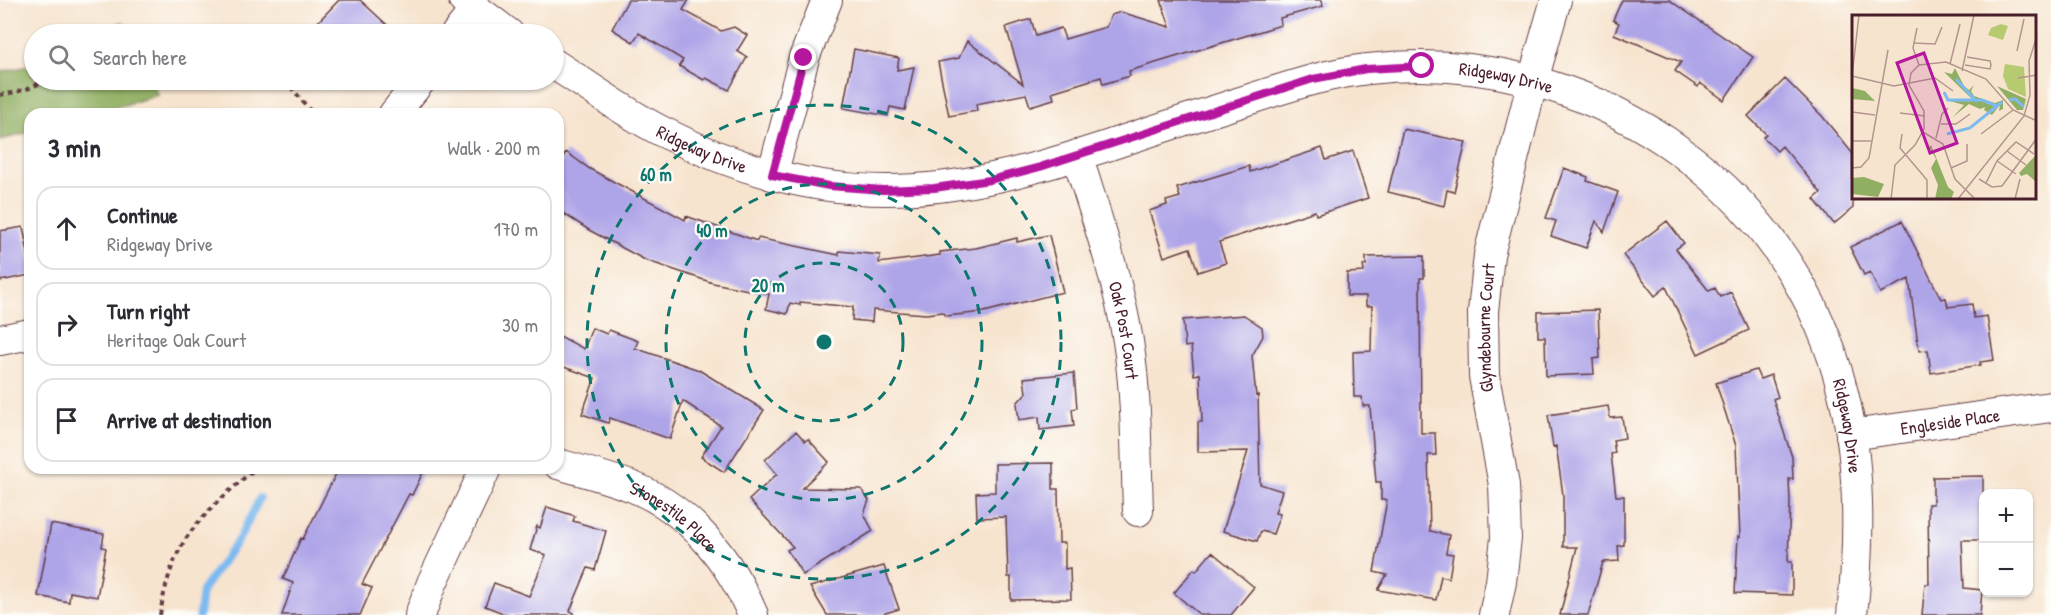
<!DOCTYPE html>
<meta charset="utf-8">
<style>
body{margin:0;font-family:"Patrick Hand",sans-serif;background:#f2f2f3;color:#2b2b33}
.controls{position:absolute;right:18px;bottom:18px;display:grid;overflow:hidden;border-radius:12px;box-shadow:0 2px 4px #0004}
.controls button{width:54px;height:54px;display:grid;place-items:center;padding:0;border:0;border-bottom:2px solid #e1e1e2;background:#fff;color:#2b2b33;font:30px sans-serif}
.stop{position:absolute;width:18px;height:18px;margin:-14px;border:4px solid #b5179e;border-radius:50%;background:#fff}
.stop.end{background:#b5179e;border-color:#fff;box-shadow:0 2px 6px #0008}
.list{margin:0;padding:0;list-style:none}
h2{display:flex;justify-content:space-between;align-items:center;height:78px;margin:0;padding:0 24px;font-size:26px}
h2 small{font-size:20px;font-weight:400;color:#7c7c81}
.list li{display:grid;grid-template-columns:39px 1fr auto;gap:18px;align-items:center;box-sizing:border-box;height:84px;margin:0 12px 12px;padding:0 12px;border:2px solid #e1e1e2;border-radius:18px}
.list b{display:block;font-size:22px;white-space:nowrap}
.list p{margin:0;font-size:20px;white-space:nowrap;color:#7c7c81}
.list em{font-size:20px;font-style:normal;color:#7c7c81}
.icon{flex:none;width:33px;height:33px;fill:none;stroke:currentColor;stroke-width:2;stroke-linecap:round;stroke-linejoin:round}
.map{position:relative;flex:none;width:2051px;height:615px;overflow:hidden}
.search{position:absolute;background:#fff;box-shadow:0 2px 4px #0004;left:24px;top:24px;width:540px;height:66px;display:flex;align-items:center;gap:15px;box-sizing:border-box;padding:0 21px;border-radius:33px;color:#7c7c81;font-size:22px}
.panel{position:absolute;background:#fff;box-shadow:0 2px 4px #0004;left:24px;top:108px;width:540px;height:366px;border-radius:18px}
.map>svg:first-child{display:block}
.forest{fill:#90af62;stroke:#6d6746;stroke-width:1.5}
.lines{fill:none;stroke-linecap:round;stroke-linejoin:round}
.stream{stroke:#7dbaf0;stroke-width:8}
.building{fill:#aea4e8}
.street-casing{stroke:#643d44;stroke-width:32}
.path{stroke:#643d44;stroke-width:4;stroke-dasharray:4.5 4.5;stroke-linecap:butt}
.street{stroke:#fff;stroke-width:30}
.route{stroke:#b5179e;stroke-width:8}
.ring{fill:none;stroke:#0f766e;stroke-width:3;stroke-dasharray:10 8}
.labels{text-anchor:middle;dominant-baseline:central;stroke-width:4.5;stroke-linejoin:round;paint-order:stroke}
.street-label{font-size:18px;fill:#4a1f2b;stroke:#fdfcf7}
.inset-river{fill:none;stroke:#7dbaf0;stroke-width:3}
.inset-road{fill:none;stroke:#b2958d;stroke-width:1.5}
.view{fill:#b5179e;fill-opacity:0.15;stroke:#b5179e;stroke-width:3}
.inset-edge{fill:none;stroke:#4a1f2b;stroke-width:3}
.centre{fill:#0f766e;stroke:#fdfcf7;stroke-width:3}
.ring-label{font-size:18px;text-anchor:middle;font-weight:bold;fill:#0f766e;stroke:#fdfcf7;stroke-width:4.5;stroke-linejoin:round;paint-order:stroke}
</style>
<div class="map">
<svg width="2051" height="615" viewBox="0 0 2051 615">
<rect width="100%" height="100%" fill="#fdfcf7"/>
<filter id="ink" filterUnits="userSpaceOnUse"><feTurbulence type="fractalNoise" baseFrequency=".0167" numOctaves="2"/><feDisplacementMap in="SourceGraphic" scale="12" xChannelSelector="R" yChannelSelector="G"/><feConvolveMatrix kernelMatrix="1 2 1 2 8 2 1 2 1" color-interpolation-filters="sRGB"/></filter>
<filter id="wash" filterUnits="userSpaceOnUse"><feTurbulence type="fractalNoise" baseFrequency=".008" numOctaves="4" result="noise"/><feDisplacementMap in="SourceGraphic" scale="24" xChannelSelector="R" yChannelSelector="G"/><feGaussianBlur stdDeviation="1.35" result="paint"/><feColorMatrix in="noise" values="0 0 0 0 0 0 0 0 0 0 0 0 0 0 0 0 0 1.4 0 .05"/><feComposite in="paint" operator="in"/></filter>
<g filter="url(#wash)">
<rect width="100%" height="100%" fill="#f7e4cf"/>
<!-- forest -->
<path class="forest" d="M123 22 129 34H98Z
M34 65V80H150L158 95 93 114H30V132L0 140V72Z"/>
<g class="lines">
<!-- stream -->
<path class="stream" d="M199 615 202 591 240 537 260 498"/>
</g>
<g id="blocks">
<!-- building -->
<path class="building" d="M339 0H360L397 34H329L317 23Z
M628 0H689L683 10 721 31 734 27 747 35 737 51 747 57 729 90 706 78 704 80 679 66 683 60 639 33 633 42 612 29Z
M1161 0H1322L1323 6 1280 18 1281 25 1129 71 1130 76 1103 84 1101 77 1052 92 1054 99 1030 106 1026 94 976 104 977 111 949 116 938 62 959 58 967 41 1023 84 1006 27 1031 19 1036 36 1061 28 1065 39 1106 27 1111 15 1121 12 1170 27Z
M1622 0H1669L1753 57 1724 100 1700 83 1698 87 1675 71 1681 62 1614 34 1619 23 1613 20Z
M854 49 899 58 897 70 914 67 905 110 890 107 888 116 843 108Z
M1785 79 1822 116 1853 154V208L1834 224 1814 199 1821 193 1782 146 1777 151 1763 137 1766 134 1748 116Z
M1403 129 1466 142 1454 192 1447 190 1444 206 1388 192Z
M1322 148 1326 160 1353 151 1368 198 1316 215 1315 211 1219 242 1226 263 1198 272 1190 248 1164 257 1149 211 1167 205 1166 201 1180 197 1177 188 1249 166 1250 172Z
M566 152 590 169 685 220 686 216 757 241 758 238 839 255V251L880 255 879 263 940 255V252L976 248 1017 238V242L1049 235 1063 292 984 312 946 316 943 312 926 314 873 310 872 322 852 320 853 307 800 302V305L790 303 787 314 766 309 769 294 713 283 645 260 589 230 558 210V165Z
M1564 168 1588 177 1587 181 1618 192 1604 232 1596 221 1586 248 1551 236 1556 221 1546 218Z
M1667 221 1684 243 1676 249 1709 291 1715 288 1720 297 1731 292 1749 330 1698 354 1666 287 1655 296 1623 255Z
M1902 221 1941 299 1946 298 1948 307 1972 304 1974 318 1987 316 1994 360 1980 362 1981 365 1931 373 1928 350 1919 351 1909 279 1880 293 1870 272 1864 275 1850 247Z
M23 227 30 263V275L0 281V231Z
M1424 256V278H1420L1421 433H1435L1436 455H1428L1430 531 1449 535 1446 553 1453 554 1449 578 1441 576 1436 600 1378 590 1387 575 1374 572 1387 500H1381V482H1376L1370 406H1363L1362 397H1354L1353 352 1371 351 1372 306H1366V296H1347V273L1364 272 1363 265H1366V257Z
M1598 310 1600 358 1593 359 1594 374 1546 376 1545 337H1538V312Z
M1244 315 1262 327 1263 336 1252 356 1256 396 1258 395 1260 484 1282 491 1275 513 1280 514 1273 534 1261 531 1257 541 1223 531 1248 451 1198 452V422H1202L1200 374 1194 375 1191 346 1185 347 1183 320Z
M592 328 607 334 609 330 638 341 635 348 699 370 764 410 724 472 701 457 721 426 683 401 670 439 610 418 608 423 582 414 595 378 558 365V335L584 349Z
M1756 370 1760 379 1771 375 1778 397 1773 399 1792 457 1793 479H1789L1790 501 1788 562H1792V595L1735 593 1738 536 1740 537 1736 446 1716 383Z
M1074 373 1077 408 1072 409 1074 426 1040 430 1039 417 1019 420 1017 403 1026 393 1024 378Z
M1608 406 1610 418 1622 417 1625 438 1613 440 1615 453 1611 454 1616 496H1624V545L1618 546 1619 561 1603 562 1588 615H1560L1577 547H1563V495L1556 446 1553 447 1548 415Z
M796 431 805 441 808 439 829 462 802 488 861 489 869 500 864 514 873 531 803 575 787 550 793 547 749 500 777 474 765 460Z
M1053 463V489H1058L1059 543H1065V569L1070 568 1071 599 1011 600V577H1008L1006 517 977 518 976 493 995 492V464Z
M339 468H425L412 495 409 494 362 584 372 588 360 615H282L293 583 283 579 301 538 303 539Z
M1983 476V540H1962L1964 588 1982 590 1980 615H1922L1925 584H1929L1928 504H1933V477Z
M547 507 575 516 573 521 606 531 595 570 588 568 570 611 574 613V615H508L485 606 494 583 529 596 546 555 530 550 537 526 540 528Z
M51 524 104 534 102 547 106 548 97 597 70 592 69 602 38 596Z
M1212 552 1254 587 1231 615H1200L1174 593 1194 569 1196 571Z
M884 566 899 609 879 615H827L810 587Z"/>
</g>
</g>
<g filter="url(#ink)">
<use href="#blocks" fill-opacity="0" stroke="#643d44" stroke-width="1.5"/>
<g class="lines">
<defs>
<g id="street">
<path d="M464 0 509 34"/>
<path d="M456 34 475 10"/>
<path id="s1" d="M554 64C590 87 625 113 663 132 732 167 809 190 886 190 962 190 1032 170 1104 147 1148 132 1191 118 1235 104 1279 90 1322 74 1368 69 1583 44 1791 180 1843 393 1861 465 1860 541 1852 615"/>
<path d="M394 114 421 80"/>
<path id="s2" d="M1077 155C1096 217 1118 278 1128 341 1137 397 1136 454 1138 511"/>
<path d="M772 175 804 58 827 0"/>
<path d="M0 340 30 334"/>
<path id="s3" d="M1851 435 2051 407"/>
<path id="s4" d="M558 464C583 471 609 478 633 487 690 510 730 560 753 615"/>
<path d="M420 615 432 583 486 468"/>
<path id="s5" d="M1494 615 1501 582 1506 538 1504 485 1484 376 1483 312 1489 255 1533 80 1556 0"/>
</g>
</defs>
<!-- street casing -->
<use href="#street" class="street-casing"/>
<!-- path -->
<path class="path" d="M210 34C222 28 233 27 245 34
M285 80 313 114
M0 95C14 93 33 89 44 80
M160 615C163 595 169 571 178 553 191 523 231 489 256 468"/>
<!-- street -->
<use href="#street" class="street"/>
</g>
</g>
<g class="lines" filter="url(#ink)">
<!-- route -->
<path class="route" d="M804 58 772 175 829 186 883 190 934 188 990 180 1040 167 1313 79 1366 69 1422 66"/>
</g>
<!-- distance rings -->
<g class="ring">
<circle cx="824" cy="342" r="79"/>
<circle cx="824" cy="342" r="158"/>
<circle cx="824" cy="342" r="237"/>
</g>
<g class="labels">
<!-- street labels -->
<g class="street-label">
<text stroke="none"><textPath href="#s1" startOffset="999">Ridgeway Drive</textPath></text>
<text stroke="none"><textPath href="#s1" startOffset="171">Ridgeway Drive</textPath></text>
<text stroke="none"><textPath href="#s5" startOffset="290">Glyndebourne Court</textPath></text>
<text stroke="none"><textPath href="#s2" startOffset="182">Oak Post Court</textPath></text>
<text stroke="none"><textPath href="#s3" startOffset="100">Engleside Place</textPath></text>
<text stroke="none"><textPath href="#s1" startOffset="1521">Ridgeway Drive</textPath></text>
<text stroke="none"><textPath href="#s4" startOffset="129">Stonestile Place</textPath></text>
</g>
</g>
<!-- overview -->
<g transform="translate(1852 15)">
<rect width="184" height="184" fill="#f7e4cf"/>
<path d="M149 9 156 11 151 25 136 20 139 13ZM153 49 172 52 174 82 156 74 151 61Z" fill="#b6cb70"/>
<path d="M103 53 112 71 117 75 122 70 119 76 122 81 143 88 151 85V94L147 96 148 90 140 100 132 95 133 92 128 94 117 89 101 102 112 90 94 85 120 84 92 57 100 59ZM145 71 174 84 171 95H165ZM0 73 13 76 23 86 0 84ZM79 130 96 172 102 177 99 184H83L86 170 79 153 84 144 77 132ZM184 140V167L175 159 169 161 167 158ZM12 162 32 169 26 182 0 179V163Z" fill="#90af62"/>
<path class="inset-river" d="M104 64 125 87M92 77 96 85H130L145 91M157 85 163 84 172 92M95 119 118 113 150 87"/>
<path class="inset-road" d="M65 13 61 33 67 50M61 28 83 29 90 12M165 36 172 4M98 49 108 9M113 50 138 54 139 50 138 46 115 42M110 56 122 0M0 61 42 71 83 63 101 76M0 61 7 0M166 63 185 60M0 97 23 100M48 98 73 101M89 109H104L118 99M71 117 91 129 103 164 123 184M50 119 48 133 75 165V184M129 119 161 95M84 123 90 99 96 93M0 126H19M155 136 174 150M145 146 164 159M0 153 9 152 17 143 36 35M99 153 115 146V129M127 164 140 172 150 171 185 123M134 168 145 146 164 127 182 139M39 184 43 150 63 130 72 114V96L57 70 59 58 67 50 94 47 134 64 161 95 185 106M106 184 172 101 178 80 177 46 185 21M163 184 168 164"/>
<path class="view" d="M72 38 105 128 78 138 45 48Z"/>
<rect width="184" height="184" class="inset-edge"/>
</g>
<circle cx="824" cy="342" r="9" class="centre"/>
<g class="ring-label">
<text x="656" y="181">60 m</text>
<text x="712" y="237">40 m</text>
<text x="768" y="292">20 m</text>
</g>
</svg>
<div class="controls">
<button>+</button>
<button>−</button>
</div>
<div class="stop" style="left:1422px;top:66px"></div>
<div class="stop end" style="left:804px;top:58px"></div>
<div class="search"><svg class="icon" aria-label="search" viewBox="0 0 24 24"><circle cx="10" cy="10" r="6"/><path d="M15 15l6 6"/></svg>Search here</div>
<section class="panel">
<h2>3 min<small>Walk · 200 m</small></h2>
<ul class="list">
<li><svg class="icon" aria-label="ahead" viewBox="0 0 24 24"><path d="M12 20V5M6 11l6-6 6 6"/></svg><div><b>Continue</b><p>Ridgeway Drive</p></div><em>170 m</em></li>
<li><svg class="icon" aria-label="right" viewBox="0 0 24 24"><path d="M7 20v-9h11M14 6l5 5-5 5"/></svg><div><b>Turn right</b><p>Heritage Oak Court</p></div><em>30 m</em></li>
<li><svg class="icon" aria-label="arrive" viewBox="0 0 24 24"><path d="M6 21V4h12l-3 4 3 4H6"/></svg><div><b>Arrive at destination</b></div></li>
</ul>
</section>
</div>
